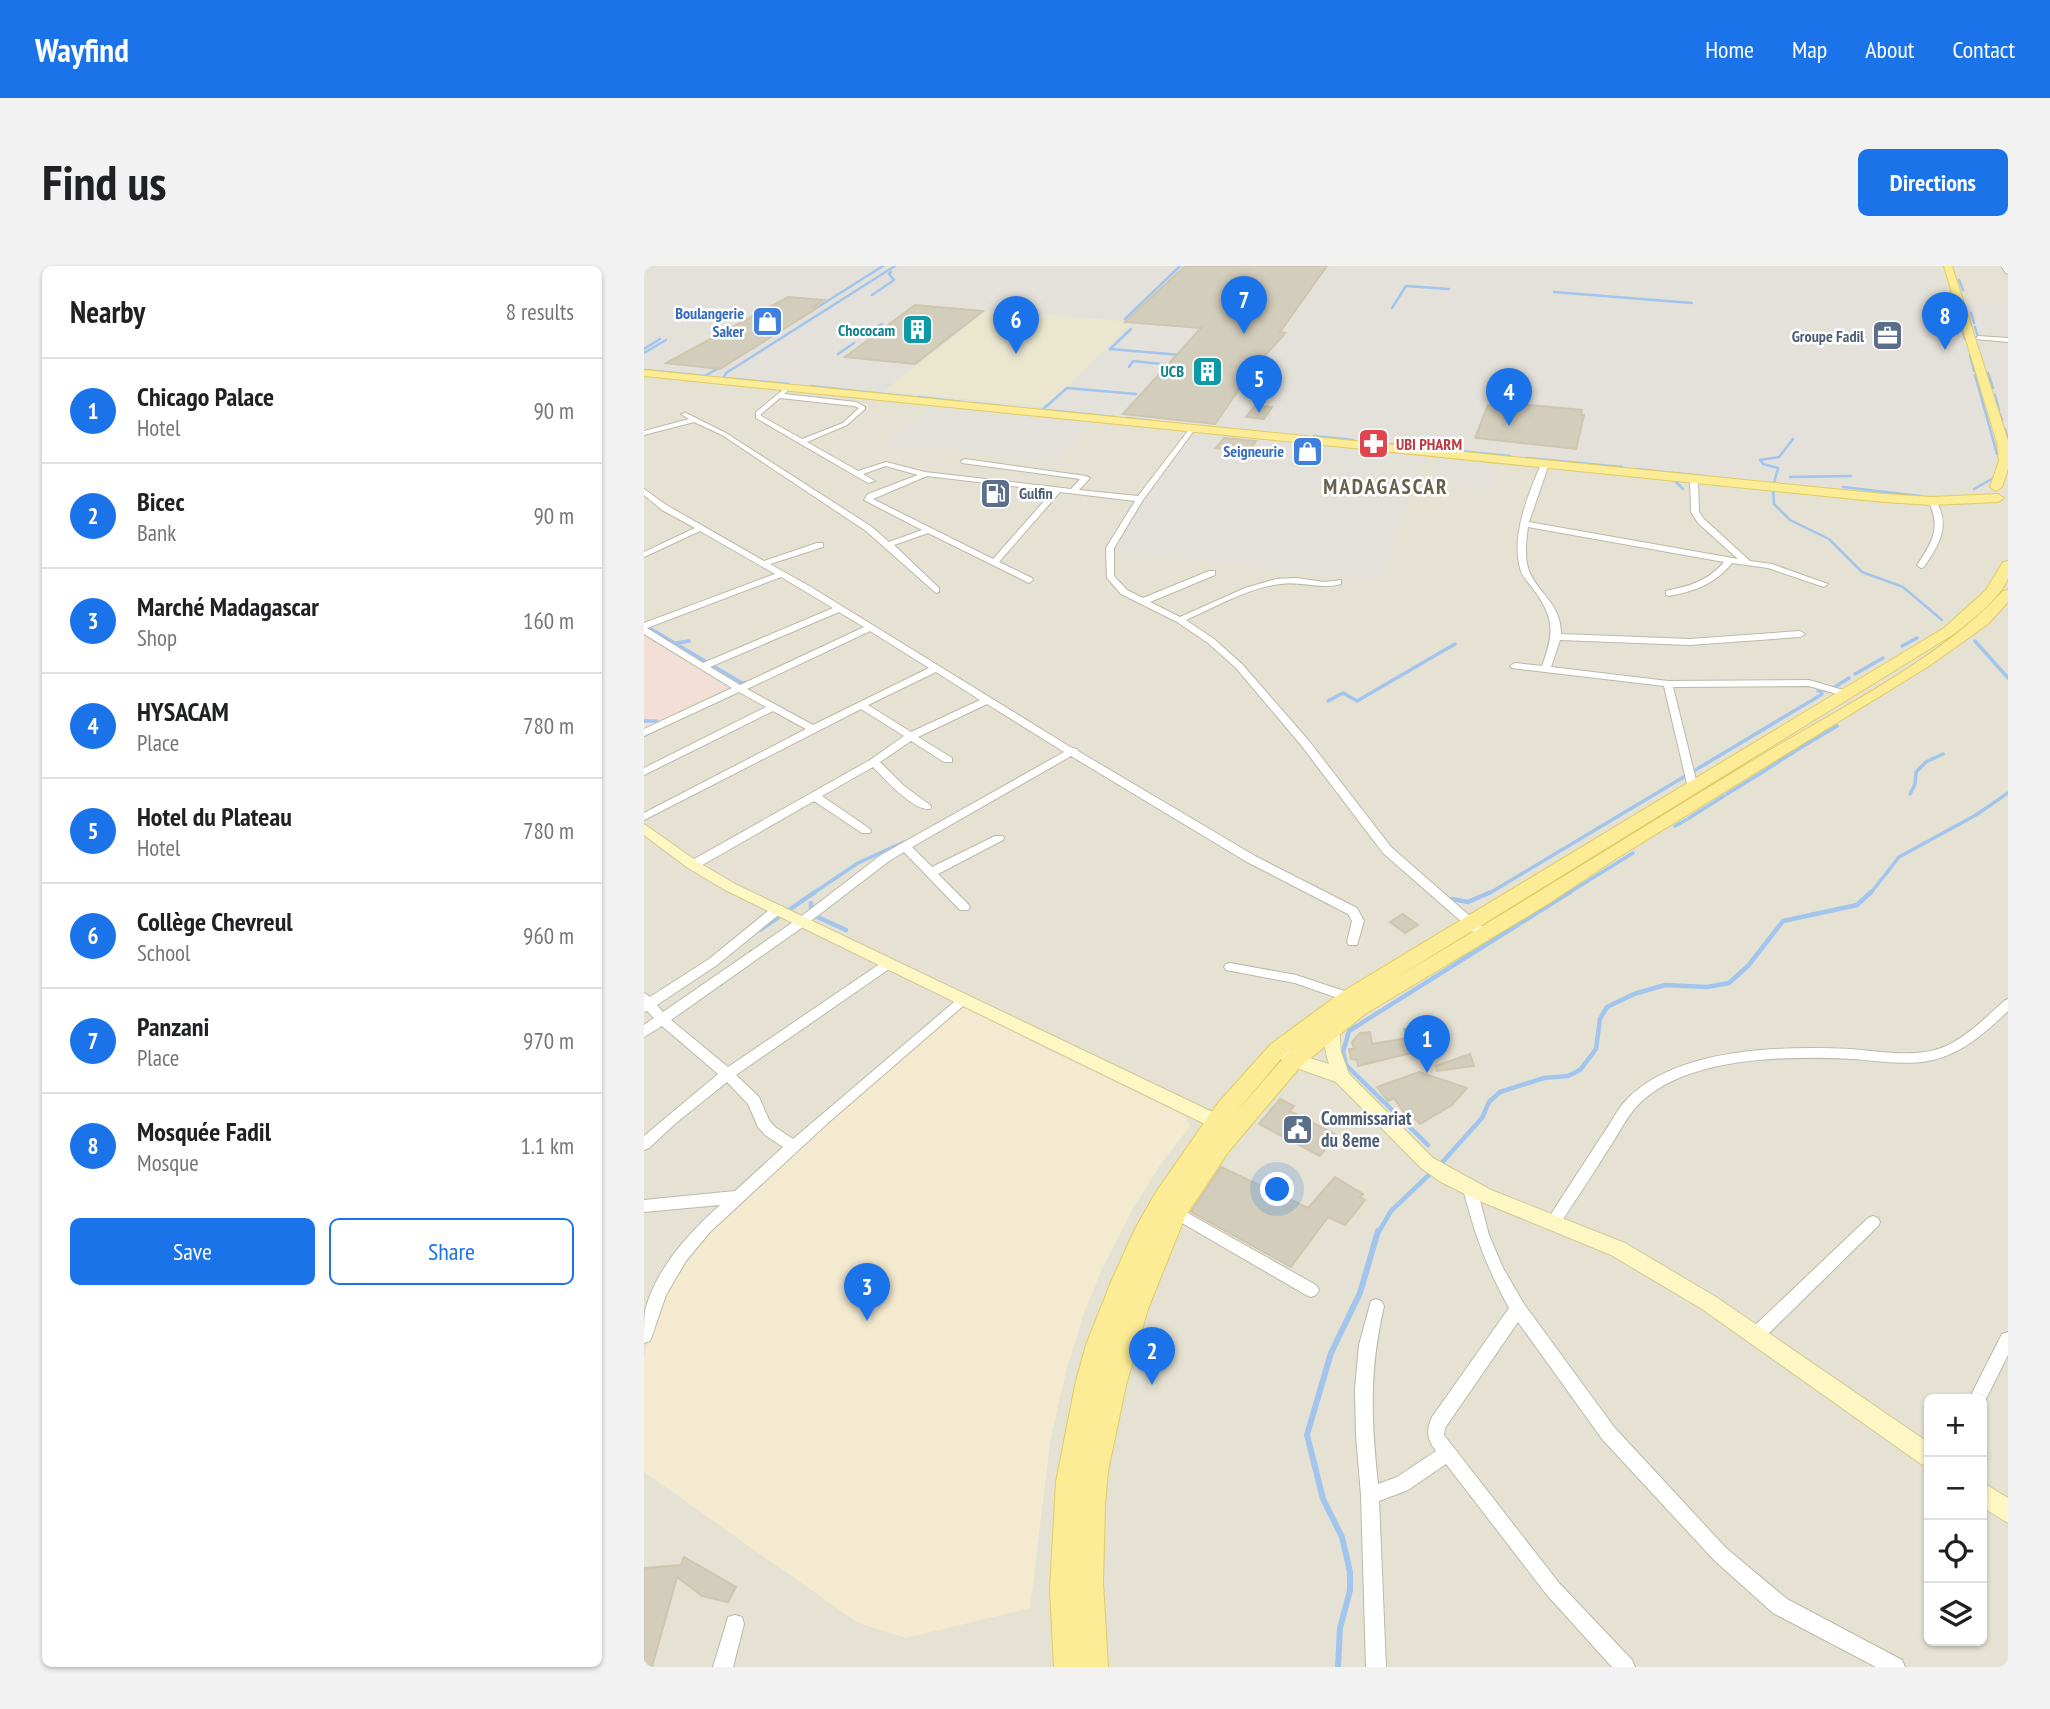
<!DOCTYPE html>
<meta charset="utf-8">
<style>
body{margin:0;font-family:"PT Sans Narrow",sans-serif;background:#f2f2f2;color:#202124}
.controls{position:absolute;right:21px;bottom:21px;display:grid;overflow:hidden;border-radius:10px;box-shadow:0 2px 5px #0004}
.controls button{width:63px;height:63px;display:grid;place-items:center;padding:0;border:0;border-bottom:2px solid #e0e0e0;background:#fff;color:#202124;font:35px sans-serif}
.you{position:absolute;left:634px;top:924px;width:24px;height:24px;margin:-18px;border:5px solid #fff;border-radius:50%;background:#1a73e8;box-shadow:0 0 0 10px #1a73e833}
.badge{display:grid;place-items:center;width:46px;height:46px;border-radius:50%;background:#1a73e8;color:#fff;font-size:23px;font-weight:700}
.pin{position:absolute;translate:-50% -58px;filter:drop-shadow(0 2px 4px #0008)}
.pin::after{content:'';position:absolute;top:37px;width:24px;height:21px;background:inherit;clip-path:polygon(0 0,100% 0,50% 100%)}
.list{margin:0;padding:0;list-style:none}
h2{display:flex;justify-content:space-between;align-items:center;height:91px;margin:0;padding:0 28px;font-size:30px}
h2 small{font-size:23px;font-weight:400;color:#757577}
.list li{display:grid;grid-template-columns:46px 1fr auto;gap:21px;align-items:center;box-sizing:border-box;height:105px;padding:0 28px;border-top:2px solid #e0e0e0}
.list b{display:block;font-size:26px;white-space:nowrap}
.list p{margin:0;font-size:23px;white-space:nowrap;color:#757577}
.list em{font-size:23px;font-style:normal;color:#757577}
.actions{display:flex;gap:14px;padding:21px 28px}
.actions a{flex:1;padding:16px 0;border:2px solid #1a73e8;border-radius:10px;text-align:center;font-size:24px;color:#1a73e8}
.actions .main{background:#1a73e8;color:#fff}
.icon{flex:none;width:38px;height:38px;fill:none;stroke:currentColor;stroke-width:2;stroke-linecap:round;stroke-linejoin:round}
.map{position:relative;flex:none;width:1364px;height:1401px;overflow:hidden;border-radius:10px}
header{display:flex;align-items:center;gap:42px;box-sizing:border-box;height:98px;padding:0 35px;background:#1a73e8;color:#fff}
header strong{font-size:33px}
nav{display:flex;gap:38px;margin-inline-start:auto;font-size:24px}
.intro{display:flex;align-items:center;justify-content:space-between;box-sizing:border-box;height:168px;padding:0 42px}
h1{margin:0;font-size:49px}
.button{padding:18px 32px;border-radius:10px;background:#1a73e8;color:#fff;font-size:24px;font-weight:700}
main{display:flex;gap:42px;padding:0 42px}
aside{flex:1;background:#fff;border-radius:10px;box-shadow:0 2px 5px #0004}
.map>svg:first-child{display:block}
.residential{fill:#e6e2d3;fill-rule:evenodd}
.commercial{fill:#f4ead0}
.industrial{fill:#e4e1da}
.education{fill:#ebe7cf}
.medical{fill:#f3dfd8}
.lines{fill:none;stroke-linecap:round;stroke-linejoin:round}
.stream-far3{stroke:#a2c5ee;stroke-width:2.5}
.stream-far2{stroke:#a2c5ee;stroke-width:3.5}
.stream-far1{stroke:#a2c5ee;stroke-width:4.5}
.stream{stroke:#a2c5ee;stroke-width:6}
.building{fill:#d3cdbb;stroke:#cec6ae;stroke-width:2}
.street-casing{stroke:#bdb9a8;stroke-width:2}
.secondary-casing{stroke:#d1c996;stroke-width:2}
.primary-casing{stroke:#e0cb65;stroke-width:2}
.street{fill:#fff;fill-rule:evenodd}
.secondary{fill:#fdf7c4;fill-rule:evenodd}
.primary{fill:#fcec95;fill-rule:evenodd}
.labels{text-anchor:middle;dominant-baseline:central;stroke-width:5;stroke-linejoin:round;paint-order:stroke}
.far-shop-label{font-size:16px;font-weight:bold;fill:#366cbe;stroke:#fff;text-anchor:end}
.far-culture-label{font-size:16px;font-weight:bold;fill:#0d838f;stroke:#fff;text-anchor:end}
.far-service-label{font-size:16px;font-weight:bold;fill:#4e5e75;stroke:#fff;text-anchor:end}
.far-health-label{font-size:16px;font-weight:bold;fill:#be3a42;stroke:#fff;text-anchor:start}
.service-label{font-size:19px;font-weight:bold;fill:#4e5e75;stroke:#fff;text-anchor:start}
.far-district-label{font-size:21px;font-weight:bold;letter-spacing:2px;fill:#67604c;stroke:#fff}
</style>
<header>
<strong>Wayfind</strong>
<nav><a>Home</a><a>Map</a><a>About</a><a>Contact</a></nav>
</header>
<div class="intro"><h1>Find us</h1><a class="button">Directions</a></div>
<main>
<aside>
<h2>Nearby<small>8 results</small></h2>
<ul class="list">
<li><span class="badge">1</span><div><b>Chicago Palace</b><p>Hotel</p></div><em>90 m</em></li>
<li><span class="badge">2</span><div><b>Bicec</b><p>Bank</p></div><em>90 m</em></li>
<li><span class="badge">3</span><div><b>Marché Madagascar</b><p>Shop</p></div><em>160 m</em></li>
<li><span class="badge">4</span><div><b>HYSACAM</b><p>Place</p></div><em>780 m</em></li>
<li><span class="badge">5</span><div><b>Hotel du Plateau</b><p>Hotel</p></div><em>780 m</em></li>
<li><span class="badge">6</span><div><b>Collège Chevreul</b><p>School</p></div><em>960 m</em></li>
<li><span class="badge">7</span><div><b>Panzani</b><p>Place</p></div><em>970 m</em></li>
<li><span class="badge">8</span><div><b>Mosquée Fadil</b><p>Mosque</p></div><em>1.1 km</em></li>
</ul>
<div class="actions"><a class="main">Save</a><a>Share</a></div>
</aside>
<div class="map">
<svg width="1364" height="1401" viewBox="0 0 1364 1401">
<rect width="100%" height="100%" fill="#f2f0e5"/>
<!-- residential -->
<path class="residential" d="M0 0H1364V1401H0ZM1285 1133H1338V1375H1285Z"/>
<!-- commercial -->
<path class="commercial" d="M319 741 356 756 380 772 541 850 546 860 516 899 491 939 458 1003 440 1047 423 1102 407 1170 386 1342 262 1372 214 1357 0 1206V1091L9 1054 27 1011 68 958 277 774Z"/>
<!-- industrial -->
<path class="industrial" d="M0 0H1293L1304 35 1364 39V68L1335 66 1339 77 1364 79V194L1361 192 1344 199 1338 212 1324 220 1286 227 1257 228 785 182 735 315 467 284 502 229 555 158 458 148 410 196 322 187 311 183 236 180 299 133 0 101Z
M796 194 853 200 848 224 785 219Z
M387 222 411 223 398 238 364 235 374 224Z"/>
<!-- education -->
<path class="education" d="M344 44 489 56 402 141 240 125Z"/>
<!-- medical -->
<path class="medical" d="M0 371 82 421 0 462Z"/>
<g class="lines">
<!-- stream-far3 -->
<path class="stream-far3" d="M1315 14 1319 24
M910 26 1048 37
M228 29 250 14 245 8 247 6
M1311 35 1321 73
M748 42 762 20 805 23
M166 46 239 0
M1327 47 1330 57
M481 53 536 0
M1331 61 1334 71
M229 63 238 58
M487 63 466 83 537 89
M221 70 228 65
M0 83 16 73
M0 87 22 74
M194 88 210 77
M1326 89 1330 105
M485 101 489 95 527 99
M0 104 61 110 120 75
M1344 107 1349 122
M1331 109 1353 188
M80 111 82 107 251 0
M80 112 145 118
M166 120 267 131
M1351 129 1355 144
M274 131 318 136
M328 137 357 140
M398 144 423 122 492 128
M401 144 470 151
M1356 148 1358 154
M483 152 507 155
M1361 163 1364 173
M670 170 709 174
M745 178 866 190
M883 192 978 201
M993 203 1010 205
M1010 205 1059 210
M1146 211 1207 210
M1030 214 1039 223
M1130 217 1134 202 1119 198 1116 194 1135 191 1149 173
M1199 221 1276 230
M1129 222 1130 238 1146 254 1185 273 1218 306 1259 321 1298 354
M1330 223 1351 211
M0 359 10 365"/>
<!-- stream-far2 -->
<path class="stream-far2" d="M7 363 98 417 105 416
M1331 375 1364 412
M33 377 45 375
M1258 380 1273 372
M1211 408 1239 392
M1174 425 1186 424 1205 412
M684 435 699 427 713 435 811 378
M1167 435 1178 428
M0 455H13
M1151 485 1193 460
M1123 503 1150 486
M1083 528 1122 504
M1266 528 1271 518 1272 506 1282 496 1299 488
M1045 552 1080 530
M1031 560 1042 554
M168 628 214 597 260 576
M844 628 1165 436
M923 628 989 587
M1226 628 1255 591 1332 549 1364 527"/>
<!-- stream-far1 -->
<path class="stream-far1" d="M808 633 824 636 847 626
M167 637V648L202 664
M116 664 171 626
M784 879 702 799 699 786 705 765 926 626
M795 900 838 852 845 836 856 826 900 812 924 810 936 804 952 783 956 753 963 741 990 728 1021 719 1063 721 1085 717 1104 700 1139 655 1213 639 1227 626
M734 967 747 945 788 906"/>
<!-- stream -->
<path class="stream" d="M694 1401 696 1362 706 1324V1306L698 1271 679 1233 663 1169 687 1087 716 1027 734 965"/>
</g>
<!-- building -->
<path class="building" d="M541 0H683L636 66 641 67 638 71 612 99 571 158 479 148 557 62 481 56Z
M144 31 180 34 169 41H173L170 44 76 103 22 97Z
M271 39 339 45 271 98 201 91Z
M852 136 938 144 937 149H940L932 183 831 172 844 139 850 140Z
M611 140 628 141 620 153 602 151Z
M580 172 612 175 602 189 588 188 591 184 572 182Z
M759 648 774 659 761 667 746 656Z
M794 757 800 779 714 800 713 794 707 793 705 783H710L708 776 716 767 726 766 728 778 763 772 760 763Z
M826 788 830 800 793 805 792 800Z
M775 806 823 822 808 839 776 858 764 846 761 848 750 832 744 835 733 821Z
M636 833 650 840 646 845 693 869 676 890 615 858Z
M577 901 664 942 691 911 719 928 716 931 721 934 701 959 684 951 647 1001 547 946Z
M40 1291 92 1321 84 1336 58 1330 33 1311 8 1401H0V1302L37 1299Z"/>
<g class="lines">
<defs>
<path id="street" d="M1357 0H1363L1364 8 1362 7Z
M1334 70 1364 72V76L1332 73Z
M145 119 148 121 140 128 212 136 221 141V143L203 159 163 176 214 205 242 196 281 206 427 223 436 213 318 197 317 195 321 193 442 210 446 212 435 224 494 230 547 161H551V163L499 234 470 282V310L483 324 499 332 565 305H571V309L506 336 536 351 601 322 632 313 652 312 681 316 697 314V318C676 324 657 315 636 318 603 322 572 341 542 354L570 373 598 398 665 475 747 581 843 665 845 668 843 671H835L739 587 657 479 592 402 564 377 533 356 477 328 463 312 462 282 491 235 416 226 355 296 388 312 389 314 385 317 284 267 250 279 295 322V326L292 327 222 265 78 169 50 156 0 169V165L45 153 37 148 42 147 82 167 228 261 245 276 278 264 220 234 224 228 274 209 242 200 219 208 231 215 224 217 112 152V146ZM136 132 210 140 215 142 199 157 158 173 117 150V148ZM283 210 409 225 349 293 229 233Z
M898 196 905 198 885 256 1094 293 1054 257 1047 246 1046 214 1050 212 1054 214 1055 246 1060 253 1106 295 1128 298 1184 318 1180 321 1124 302 1088 297C1071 318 1051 325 1025 330L1022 329V325C1046 320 1064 315 1080 296L884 261C882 275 880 291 885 305 895 329 917 337 917 368L1046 373 1156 365 1161 368 1156 371 1046 379 916 374 907 401 1024 415 1165 414 1206 426V430L1203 431 1165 420 1029 421 1054 522 1049 525 1044 522 1020 420 868 402 866 400 871 397 898 400C910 368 911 353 890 324 885 317 878 311 876 302 867 268 885 226 898 196Z
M0 223 24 240 120 295 173 277H179V281L126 298 167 321 428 482 433 483 434 485 611 590 713 642 720 655 713 679H705L703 676 708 655 704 648 603 596 427 490 268 581 288 601 351 570H359L360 572 359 574 294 608 324 638 326 641 324 644H316L260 586 245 595 163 658 27 754 84 801 240 695H248L250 698 248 701 92 809 115 831 125 854 131 861 149 873 316 731 320 729 326 734 185 856 66 966 42 995 22 1029 8 1070 6 1075 0 1077C0 1067 0 1055 1 1045 12 1002 45 967 76 939L0 946V934L91 925 139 881 121 869 114 861 104 838 83 816 32 857 5 882 0 884V870L74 808 18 760 0 771V759L10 752 3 745 0 746V727L6 731 65 693 130 640H138L140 643 138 646 73 699 13 739 19 746 155 652 237 589 420 486 343 438 274 471 308 492V496H300L267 475 236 496 260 520 286 539 287 541 286 543C269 545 241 513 229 501L178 530 226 563 227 565 226 567H218L170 535 53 602H45L43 599 45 596 226 494 260 470 217 443 0 554V547L162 463 129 445 0 509V502L122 441 95 426 0 470V463L88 422 0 368V357L131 308 56 265 0 291V286L51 262 18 244 0 229ZM137 311 189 342 59 397 3 362ZM195 346 220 361 96 419 66 401ZM226 365 285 402 169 459 103 423ZM292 406 336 434 267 466 224 439Z
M1285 233H1291C1307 260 1296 277 1280 301L1277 302 1273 299C1288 277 1298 261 1284 235Z
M586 697 652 709 709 728 711 731 705 736 651 717 582 704 580 701 582 698Z
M1364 733V745C1342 766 1319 787 1289 794 1263 800 1236 795 1210 793 1145 790 1040 789 992 841 983 851 976 865 969 876 951 905 932 933 914 961L909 963 904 961 902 957 904 953C922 924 941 896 959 868 967 857 974 842 983 833 1034 781 1139 780 1206 783 1233 785 1264 791 1291 784 1317 777 1340 753 1360 735Z
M826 917 831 919 833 923 845 969 859 1002 880 1038 970 1161 1082 1282 1143 1333 1258 1394 1261 1401H1232L1129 1347 1070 1294 958 1173 874 1056 801 1162 800 1169 915 1317 988 1394 991 1401H968L903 1329 802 1198 764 1224 735 1235 742 1401H722L717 1229 712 1169 711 1123 715 1079 727 1035 732 1033 737 1035 740 1040C725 1105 727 1152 734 1218L753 1211 792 1185C783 1173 782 1165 788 1151L865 1042C842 1000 831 969 819 923L821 919Z
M531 940 672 1019 675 1024 672 1029 667 1031 662 1029 526 950 524 946 526 942Z
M1229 950 1234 952 1236 956 1234 960 1117 1075 1111 1077 1105 1075 1103 1070 1105 1065 1224 952Z
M1364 1066V1089L1339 1139 1338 1133H1325L1358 1068Z
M91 1349 98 1351 100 1358 89 1401H69L82 1358 84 1351Z"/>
<path id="secondary" d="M0 558 54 596 91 618 579 851 582 856 579 861 573 863 567 861 81 624 44 602 0 569Z
M682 752 688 754 695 763 697 786 705 808 789 892 847 924 981 977 1072 1031 1285 1177V1201L1277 1198 1058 1043 967 989 833 934 797 916 777 902 692 816 644 799 626 783 628 779 634 777 656 789 685 798C680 784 681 770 674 758L676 754Z
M1338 1216 1364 1232V1257L1338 1241Z"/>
<path id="primary" d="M1300 0H1308L1364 175V203L1358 221 1352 225 1346 221 1355 195 1353 177Z
M0 104 1240 228 1288 231 1354 228 1360 232 1354 236 1288 239 1240 236 0 110Z
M1364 295C1364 300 1364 307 1364 312 1358 331 1325 356 1310 368L750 713C874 640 995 563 1118 489 1198 441 1296 393 1359 325L1364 324V336L1344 358 1285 400 970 594 904 638 721 748 657 800 585 885 541 951 504 1043 482 1119 464 1205 461 1240 459 1316 464 1401H410L406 1324 412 1216 432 1115 442 1079 467 1016 491 963 512 926 574 837 627 778 698 726 1300 362 1342 324 1359 296ZM648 783 643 788 588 851 641 788Z"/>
</defs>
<!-- street casing -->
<use href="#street" class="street-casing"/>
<!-- secondary casing -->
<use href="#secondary" class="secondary-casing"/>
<!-- primary casing -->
<use href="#primary" class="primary-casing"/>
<!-- street -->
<use href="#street" class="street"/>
<!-- secondary -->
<use href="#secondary" class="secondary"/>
<!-- primary -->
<use href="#primary" class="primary"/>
</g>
<!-- icons -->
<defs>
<symbol id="shop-square" viewBox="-11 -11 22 22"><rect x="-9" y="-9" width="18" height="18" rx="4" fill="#3f7fe0" stroke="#fff"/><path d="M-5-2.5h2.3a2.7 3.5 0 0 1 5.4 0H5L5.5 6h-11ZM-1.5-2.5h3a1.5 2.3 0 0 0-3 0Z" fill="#fff"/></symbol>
<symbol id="building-square" viewBox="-11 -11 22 22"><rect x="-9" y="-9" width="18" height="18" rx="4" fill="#0f9aa8" stroke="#fff"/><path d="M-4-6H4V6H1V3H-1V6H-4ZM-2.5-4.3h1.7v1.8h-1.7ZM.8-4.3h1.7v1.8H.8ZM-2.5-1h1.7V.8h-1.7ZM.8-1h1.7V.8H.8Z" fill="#fff"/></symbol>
<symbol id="office-square" viewBox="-11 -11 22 22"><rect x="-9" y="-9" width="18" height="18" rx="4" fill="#5c6f8a" stroke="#fff"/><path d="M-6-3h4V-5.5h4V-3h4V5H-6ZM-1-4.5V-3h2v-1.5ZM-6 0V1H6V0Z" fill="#fff"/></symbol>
<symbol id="pharmacy-square" viewBox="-11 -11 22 22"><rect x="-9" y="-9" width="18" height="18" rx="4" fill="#e0444e" stroke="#fff"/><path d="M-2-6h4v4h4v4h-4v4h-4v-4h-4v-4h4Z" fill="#fff"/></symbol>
<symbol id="fuel-square" viewBox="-11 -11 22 22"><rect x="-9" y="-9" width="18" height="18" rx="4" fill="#5c6f8a" stroke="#fff"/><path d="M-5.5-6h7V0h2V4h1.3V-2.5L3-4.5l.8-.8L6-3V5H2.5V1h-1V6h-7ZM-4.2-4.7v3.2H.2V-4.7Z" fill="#fff"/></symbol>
<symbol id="civic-square" viewBox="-11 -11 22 22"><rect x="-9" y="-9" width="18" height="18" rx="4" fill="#5c6f8a" stroke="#fff"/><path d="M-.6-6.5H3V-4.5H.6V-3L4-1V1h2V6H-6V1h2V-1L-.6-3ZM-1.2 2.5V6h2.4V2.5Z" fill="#fff"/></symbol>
</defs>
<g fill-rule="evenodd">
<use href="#shop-square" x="106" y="38" width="35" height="35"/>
<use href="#building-square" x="256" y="46" width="35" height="35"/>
<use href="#office-square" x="1226" y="52" width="35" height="35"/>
<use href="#building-square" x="546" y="88" width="35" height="35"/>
<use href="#pharmacy-square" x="712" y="160" width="35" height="35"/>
<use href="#shop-square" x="646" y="168" width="35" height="35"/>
<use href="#fuel-square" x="334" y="210" width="35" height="35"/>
<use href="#civic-square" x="636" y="846" width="35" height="35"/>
</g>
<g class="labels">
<!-- far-shop labels -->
<g class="far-shop-label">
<text x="100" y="47">Boulangerie<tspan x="100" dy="18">Saker</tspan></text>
<text x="640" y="185">Seigneurie</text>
</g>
<!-- far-culture labels -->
<g class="far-culture-label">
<text x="251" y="64">Chococam</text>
<text x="540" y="105">UCB</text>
</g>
<!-- far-service labels -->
<g class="far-service-label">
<text x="1220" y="70">Groupe Fadil</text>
<text x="375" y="227" text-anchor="start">Gulfin</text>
</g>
<!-- far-health labels -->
<g class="far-health-label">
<text x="752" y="178">UBI PHARM</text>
</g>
<!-- service labels -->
<g class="service-label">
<text x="677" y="852">Commissariat<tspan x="677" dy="22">du 8eme</tspan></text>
</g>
<!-- far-district labels -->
<g class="far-district-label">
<text x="742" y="220">MADAGASCAR</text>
</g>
</g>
</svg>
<div class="controls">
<button>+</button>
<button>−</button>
<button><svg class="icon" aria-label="locate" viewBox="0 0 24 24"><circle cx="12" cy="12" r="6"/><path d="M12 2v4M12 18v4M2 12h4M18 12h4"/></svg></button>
<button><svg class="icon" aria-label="layers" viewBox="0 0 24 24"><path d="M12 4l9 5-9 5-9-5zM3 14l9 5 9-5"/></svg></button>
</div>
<div class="you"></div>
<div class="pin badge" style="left:783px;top:807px">1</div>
<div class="pin badge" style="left:508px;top:1119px">2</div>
<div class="pin badge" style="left:223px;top:1055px">3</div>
<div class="pin badge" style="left:865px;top:160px">4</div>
<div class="pin badge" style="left:615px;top:147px">5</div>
<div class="pin badge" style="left:372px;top:88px">6</div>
<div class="pin badge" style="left:600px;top:68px">7</div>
<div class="pin badge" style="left:1301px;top:84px">8</div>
</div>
</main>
